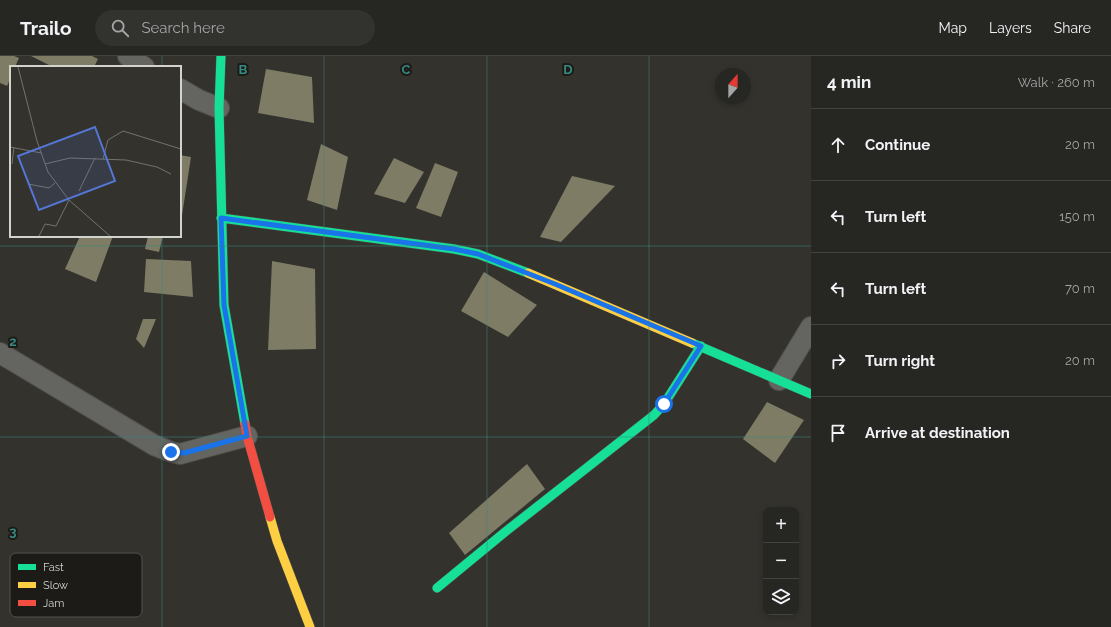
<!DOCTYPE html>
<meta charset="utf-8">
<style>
body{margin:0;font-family:Raleway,sans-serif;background:#32322f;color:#f1f3f6}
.controls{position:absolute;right:12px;bottom:12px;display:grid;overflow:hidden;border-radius:8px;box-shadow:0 2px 6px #0003}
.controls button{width:36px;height:36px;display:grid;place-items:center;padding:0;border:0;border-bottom:1px solid #424340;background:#262622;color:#f1f3f6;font:20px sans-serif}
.compass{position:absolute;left:715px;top:12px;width:36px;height:36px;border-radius:50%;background:#262622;box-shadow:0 2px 6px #0003;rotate:21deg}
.stop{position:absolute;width:12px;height:12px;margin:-9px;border:3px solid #1a73e8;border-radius:50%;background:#fff}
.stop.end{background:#1a73e8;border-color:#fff;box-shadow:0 1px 4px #0008}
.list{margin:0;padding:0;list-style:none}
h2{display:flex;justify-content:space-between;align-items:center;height:52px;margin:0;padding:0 16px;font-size:17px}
h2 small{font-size:13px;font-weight:400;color:#a4a5a5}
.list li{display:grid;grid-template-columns:26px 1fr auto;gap:12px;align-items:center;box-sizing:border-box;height:72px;padding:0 16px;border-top:1px solid #424340}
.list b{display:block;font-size:15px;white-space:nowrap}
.list em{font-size:13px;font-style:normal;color:#a4a5a5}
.icon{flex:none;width:22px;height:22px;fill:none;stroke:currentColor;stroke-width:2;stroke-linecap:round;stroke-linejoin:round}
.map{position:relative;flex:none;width:811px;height:571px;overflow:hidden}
header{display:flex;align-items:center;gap:24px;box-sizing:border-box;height:56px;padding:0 20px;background:#262622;border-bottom:1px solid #424340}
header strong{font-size:19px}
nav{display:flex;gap:22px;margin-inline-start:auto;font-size:14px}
.search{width:280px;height:36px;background:#32322f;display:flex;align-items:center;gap:10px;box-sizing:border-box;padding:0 14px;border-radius:22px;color:#a4a5a5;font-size:15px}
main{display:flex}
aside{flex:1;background:#262622}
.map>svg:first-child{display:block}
.building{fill:#7e7c65}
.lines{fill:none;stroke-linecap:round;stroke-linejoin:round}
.street-casing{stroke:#4f4e4a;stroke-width:22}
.fast-casing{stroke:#4f4e4a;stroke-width:10}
.slow-casing{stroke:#4f4e4a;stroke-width:10}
.jam-casing{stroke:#4f4e4a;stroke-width:10}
.street{stroke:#646461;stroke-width:20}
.fast{stroke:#16e098;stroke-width:9}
.slow{stroke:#ffcf43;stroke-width:9}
.jam{stroke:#f24e42;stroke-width:9}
.route{stroke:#1a73e8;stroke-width:5}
.grid{fill:none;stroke:#368981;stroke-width:1;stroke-opacity:0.55}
.inset-road{fill:none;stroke:#73726d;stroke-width:1}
.view{fill:#5476d5;fill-opacity:0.15;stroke:#5476d5;stroke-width:2}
.inset-edge{fill:none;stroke:#d3d3cd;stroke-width:2}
.key{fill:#1c1b17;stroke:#53524e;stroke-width:1}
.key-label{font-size:11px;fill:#d3d3cd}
.grid-label{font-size:13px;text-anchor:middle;font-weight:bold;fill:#368981;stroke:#1c1b17;stroke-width:4;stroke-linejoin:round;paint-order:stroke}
</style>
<header>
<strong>Trailo</strong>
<div class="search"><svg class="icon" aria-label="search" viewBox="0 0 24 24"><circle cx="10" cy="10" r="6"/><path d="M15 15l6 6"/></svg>Search here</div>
<nav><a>Map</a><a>Layers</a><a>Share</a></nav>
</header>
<main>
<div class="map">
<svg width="811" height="571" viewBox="0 0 811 571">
<rect width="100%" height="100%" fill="#33322d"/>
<!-- building -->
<path class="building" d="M0 0H14L19 2 15 11H11V21L7 30 0 27Z
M31 0H92L98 3 94 11H53Z
M266 13 312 21 314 67 258 57Z
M321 88 348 101 337 154 307 144Z
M180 99 191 101 181 166H180Z
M394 102 424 116 405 147 374 138Z
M435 107 458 116 441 161 416 152Z
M572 120 615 130 561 186 540 181Z
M80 180H113L96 226 65 213Z
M148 180H163L159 196 145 193Z
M146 203 191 205 193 241 144 236Z
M272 205 315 213 316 293 268 294Z
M484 216 537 249 508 281 461 255Z
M143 263H156L144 292 136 283Z
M767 346 804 364 775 407 743 383Z
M527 408 545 433 465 499 449 477Z"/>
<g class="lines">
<defs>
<path id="street" d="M128 0 144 11
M180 33 199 44 219 52
M0 297 154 389 171 396 180 398 247 380
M779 324 811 271"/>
<path id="fast" d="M221 0 219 52 224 249 245 368
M221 162 454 193 478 198 528 217
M692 287 811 338
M437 532 505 476 654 359 664 348 701 290"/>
<path id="slow" d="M528 217 692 287
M270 461 277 485 310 571"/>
<path id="jam" d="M245 368 247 380 270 461"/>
</defs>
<!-- street casing -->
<use href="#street" class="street-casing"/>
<!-- fast casing -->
<use href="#fast" class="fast-casing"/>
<!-- slow casing -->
<use href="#slow" class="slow-casing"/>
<!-- jam casing -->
<use href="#jam" class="jam-casing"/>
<!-- street -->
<use href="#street" class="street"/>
<!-- fast -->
<use href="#fast" class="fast"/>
<!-- slow -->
<use href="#slow" class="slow"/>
<!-- jam -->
<use href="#jam" class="jam"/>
</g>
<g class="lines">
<!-- route -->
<path class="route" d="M171 396 184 397 247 380 224 249 221 162 454 193 478 198 555 228 701 290 664 348"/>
</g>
<!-- grid -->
<path class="grid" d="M162 0V11M324 0V571M487 0V571M649 0V571M162 180V571M0 190H811M0 381H811"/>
<!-- overview -->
<g transform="translate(10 10)">
<rect width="171" height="171" fill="#33322d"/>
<path class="inset-road" d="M8 1 27 75 38 106 59 134 100 170M0 81 31 87M93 93 98 74 113 65 171 83M2 98 4 81M35 98 60 92 116 94 147 101 161 108M18 118 39 122 45 117M69 125 85 92M29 170 35 158 46 160 59 134"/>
<path class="view" d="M85 61 105 115 29 144 8 90Z"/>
<rect width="171" height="171" class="inset-edge"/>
</g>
<!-- legend -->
<rect x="10" y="497" width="132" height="64" rx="6" class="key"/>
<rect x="18" y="508" width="18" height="6" fill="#16e098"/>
<rect x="18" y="526" width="18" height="6" fill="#ffcf43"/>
<rect x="18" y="544" width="18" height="6" fill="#f24e42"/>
<g class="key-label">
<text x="43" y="515">Fast</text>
<text x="43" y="533">Slow</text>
<text x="43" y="551">Jam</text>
</g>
<g class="grid-label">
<text x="243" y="18">B</text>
<text x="406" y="18">C</text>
<text x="568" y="18">D</text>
<text x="13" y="290">2</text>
<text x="13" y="480">3</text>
</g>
</svg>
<div class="controls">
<button>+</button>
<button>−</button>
<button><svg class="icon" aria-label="layers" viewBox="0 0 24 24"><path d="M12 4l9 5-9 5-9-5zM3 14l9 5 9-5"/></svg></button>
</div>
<svg class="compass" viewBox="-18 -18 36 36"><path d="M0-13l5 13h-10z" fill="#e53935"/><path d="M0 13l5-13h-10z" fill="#a4a5a5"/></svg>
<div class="stop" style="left:664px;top:348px"></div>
<div class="stop end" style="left:171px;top:396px"></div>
</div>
<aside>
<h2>4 min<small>Walk · 260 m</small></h2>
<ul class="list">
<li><svg class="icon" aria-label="ahead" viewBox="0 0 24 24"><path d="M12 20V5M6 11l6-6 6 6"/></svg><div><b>Continue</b></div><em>20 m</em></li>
<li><svg class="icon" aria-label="left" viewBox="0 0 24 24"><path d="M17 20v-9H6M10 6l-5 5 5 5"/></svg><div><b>Turn left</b></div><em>150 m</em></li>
<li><svg class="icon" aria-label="left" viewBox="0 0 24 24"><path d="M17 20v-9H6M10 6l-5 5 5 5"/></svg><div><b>Turn left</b></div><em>70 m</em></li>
<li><svg class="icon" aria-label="right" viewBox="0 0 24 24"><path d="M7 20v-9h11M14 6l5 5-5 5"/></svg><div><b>Turn right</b></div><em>20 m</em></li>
<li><svg class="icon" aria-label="arrive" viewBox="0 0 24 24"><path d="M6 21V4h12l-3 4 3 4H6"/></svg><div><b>Arrive at destination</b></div></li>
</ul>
</aside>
</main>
